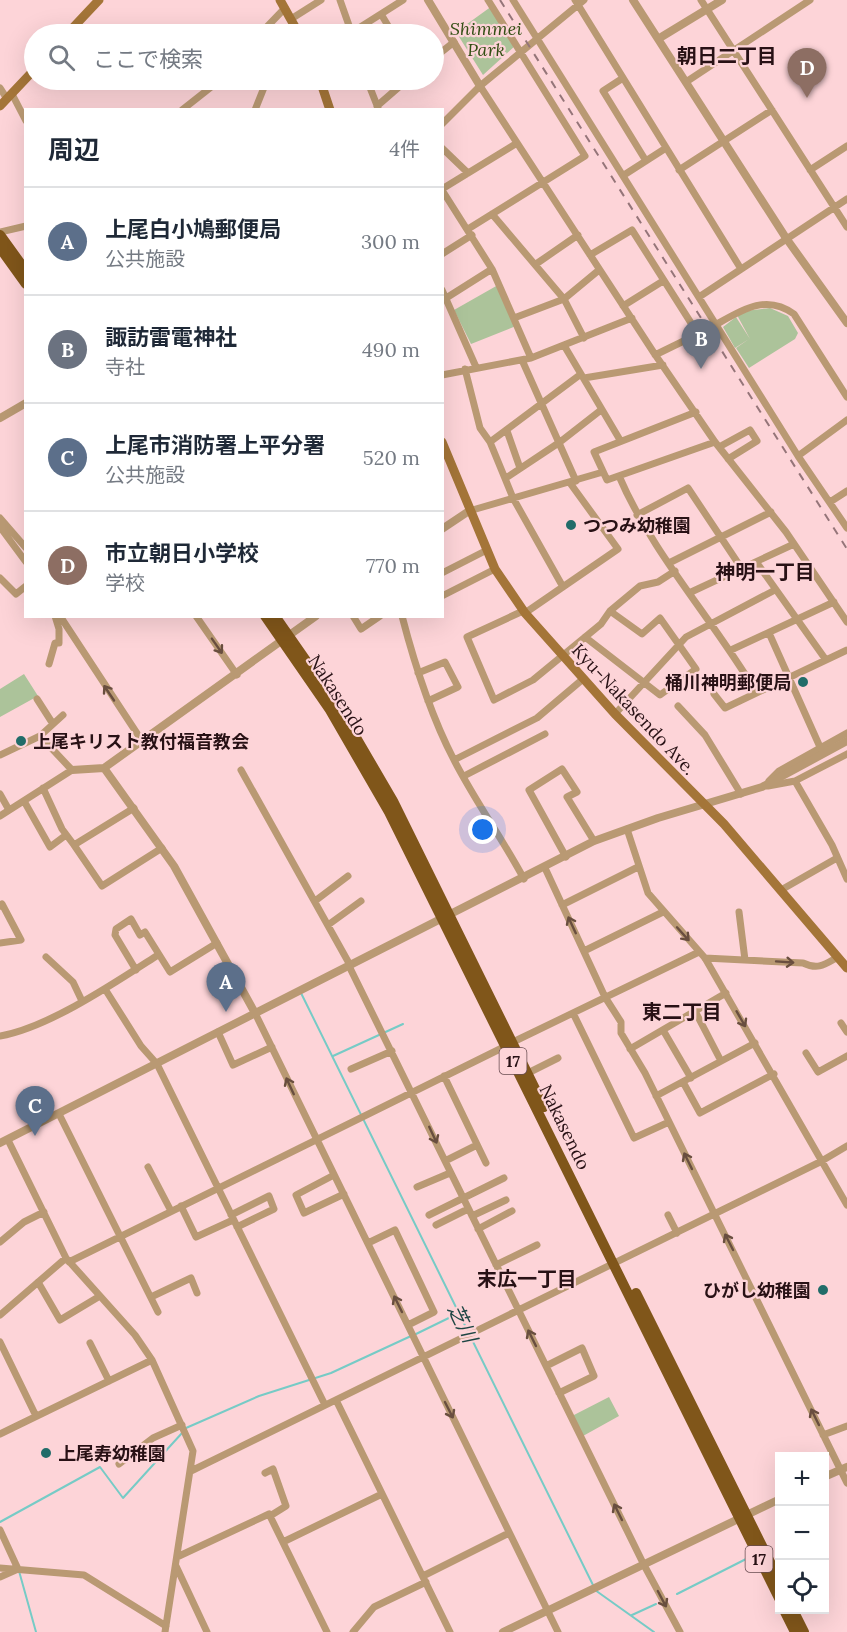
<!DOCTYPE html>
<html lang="ja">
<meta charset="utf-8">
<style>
body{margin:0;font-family:Lora,"Noto Sans JP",serif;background:#f6f6f7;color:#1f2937}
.controls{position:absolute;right:18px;bottom:18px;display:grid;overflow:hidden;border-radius:0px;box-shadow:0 6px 24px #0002}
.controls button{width:54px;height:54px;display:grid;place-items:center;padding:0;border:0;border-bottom:2px solid #e0e1e3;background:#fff;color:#1f2937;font:30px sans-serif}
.you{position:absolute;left:483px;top:830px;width:21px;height:21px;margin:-15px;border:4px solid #fff;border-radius:50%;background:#1a73e8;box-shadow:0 0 0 9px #1a73e833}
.badge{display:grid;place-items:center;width:39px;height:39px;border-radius:50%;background:#216c69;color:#fff;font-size:20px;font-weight:700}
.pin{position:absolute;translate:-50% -50px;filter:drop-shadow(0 2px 3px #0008)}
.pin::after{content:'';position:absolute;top:32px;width:21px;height:18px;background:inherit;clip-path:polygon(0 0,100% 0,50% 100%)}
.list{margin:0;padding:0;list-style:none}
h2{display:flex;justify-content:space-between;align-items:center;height:78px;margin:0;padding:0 24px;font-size:26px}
h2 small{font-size:20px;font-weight:400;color:#747a83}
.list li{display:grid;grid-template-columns:39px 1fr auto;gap:18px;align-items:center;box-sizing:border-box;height:108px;padding:0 24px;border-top:2px solid #e0e1e3}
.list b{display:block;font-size:22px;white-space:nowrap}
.list p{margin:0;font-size:20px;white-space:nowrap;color:#747a83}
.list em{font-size:20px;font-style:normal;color:#747a83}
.icon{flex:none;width:33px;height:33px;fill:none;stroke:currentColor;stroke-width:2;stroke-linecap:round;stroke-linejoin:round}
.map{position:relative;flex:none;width:847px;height:1632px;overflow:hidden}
.search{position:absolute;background:#fff;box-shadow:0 6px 24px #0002;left:24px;top:24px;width:420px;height:66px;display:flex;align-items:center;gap:15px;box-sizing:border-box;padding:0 21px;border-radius:33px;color:#747a83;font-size:22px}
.panel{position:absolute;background:#fff;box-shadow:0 6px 24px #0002;left:24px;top:108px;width:420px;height:510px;border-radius:0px}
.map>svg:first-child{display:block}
.green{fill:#acc39a}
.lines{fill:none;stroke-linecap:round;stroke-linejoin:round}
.stream{stroke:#76cbc6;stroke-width:2}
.minor{stroke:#b99973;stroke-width:7}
.tertiary{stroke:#b99973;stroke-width:8}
.secondary{stroke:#a47538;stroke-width:9}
.trunk{stroke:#80561a;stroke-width:10}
.rail{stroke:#957579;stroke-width:2;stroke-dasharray:8 8;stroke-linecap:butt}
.oneway{stroke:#694e3f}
.poi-dot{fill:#216c69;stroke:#fdd4d8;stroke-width:2}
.labels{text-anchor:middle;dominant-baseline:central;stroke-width:4.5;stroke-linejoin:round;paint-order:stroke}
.shield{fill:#fdd4d8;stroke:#684c50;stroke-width:1.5}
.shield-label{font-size:16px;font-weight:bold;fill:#281115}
.park-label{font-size:18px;font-style:italic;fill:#324e13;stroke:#fdd4d8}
.poi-label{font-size:18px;font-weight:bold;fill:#281115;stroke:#fdd4d8;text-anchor:start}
.street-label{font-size:18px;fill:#281115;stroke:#fdd4d8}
.neighbourhood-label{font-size:20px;font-weight:bold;fill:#281115;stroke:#fdd4d8}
.water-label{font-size:20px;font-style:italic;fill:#1d4543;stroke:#fdd4d8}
</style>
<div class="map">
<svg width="847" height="1632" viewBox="0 0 847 1632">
<rect width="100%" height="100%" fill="#fdd4d8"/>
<!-- green -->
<path class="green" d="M492 6 516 45 483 75 456 32Z
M498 285 516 326 471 344 454 310Z
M770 308 788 316 798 333 795 339 749 368 736 348 749 339 735 348 723 327 736 317 750 339 737 315 745 311Z
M24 674 38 696 0 717V689Z
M609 1397 619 1416 583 1436 572 1416Z"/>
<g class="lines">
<!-- stream -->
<path class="stream" d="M301 993 593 1585
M333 1056 403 1024
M416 1334 459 1313
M186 1428 259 1396 331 1373 411 1336
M0 1522 100 1467 123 1498 182 1433
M19 1571 36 1632
M595 1590 654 1632
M677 1594 750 1557
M632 1615 656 1604"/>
<!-- minor -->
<path class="minor" d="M340 0 352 34
M513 0 798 456 847 528
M575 0 741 269
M701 0 847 227
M381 14 393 34
M291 19 321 0
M351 33 403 0
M260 34 285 8
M434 58 454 42
M623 78 603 91 646 161
M367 80 378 108
M686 82 810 0
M480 86 654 353 715 442 786 532 847 622
M0 88 7 99
M12 94 26 121
M377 106 407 80
M182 110 220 80
M255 110 267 80
M442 124 480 86 584 0
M442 148 468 173
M679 170 772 110
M810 170 847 146
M624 175 666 148
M442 189 517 143
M442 190 492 269 531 358
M492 214 564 299 584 338
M468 229 585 156 488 0
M0 232 26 226
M442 254 472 235
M590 255 632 230 698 334 655 355
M536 264 578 235
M442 290 476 367
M699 297 847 199
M443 300 492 269
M623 306 663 281
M514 318 564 299 599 270
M717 324C743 309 767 294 794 314L847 397
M565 347 620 440
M522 360 576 481
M465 369 480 428 490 442 513 498 563 587
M442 375 531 358 632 318
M584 378 663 365
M696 412 594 452 607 480 715 442
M507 431 520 468
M490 442 581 374
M719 447 750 430 757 441 728 459
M798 456 847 420
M619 476C653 555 713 619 756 692
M506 478 560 442 601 410
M830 502 847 491
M469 511 603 472
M637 515 688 488 742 569
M0 518 26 548
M0 527 26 562
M669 563 771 512
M757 563 826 660
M442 573 487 550
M0 578 16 594 26 586
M689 593 794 544
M442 596 495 569
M523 611 467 637 494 700 533 680 601 624 610 611 640 586 658 582 675 571
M525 613 618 549 570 483
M60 616 142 741
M196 616 237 675
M353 616 361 629 380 616
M402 616C415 666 430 714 454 760 475 801 502 838 524 879
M769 633 820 747
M585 637 660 695 696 669 660 618 642 634 610 611
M731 650 834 602
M49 664 55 643H59V629L55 616
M418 673 445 662 458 687 428 701
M714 694 725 708 847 650
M37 699 53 724
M678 706 705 735 741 794
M615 714 686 637 775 590
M40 736 63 715
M0 755 40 736 72 770 0 816
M454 760 537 718 583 679
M241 770 350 965
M464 776 545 734
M769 781 779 771 847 733
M795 781 832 845 847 879
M768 786 795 781 847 754
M43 788 62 829 74 845 134 808
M0 794 9 810
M24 801 50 847 66 835
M627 829 648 893 705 958 847 1205
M74 845 102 886 162 848
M566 857 529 790 562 769 577 792 567 797 594 841
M545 868 605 997 621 1022V1033L645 1073 847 1483
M781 890 837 858
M315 901 348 876
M562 905 638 867
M0 906 2 904 21 940 0 943
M739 912 745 960
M328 925 361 901
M584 951 663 912
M46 957 73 982 82 1001
M705 958 803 963C818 970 824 965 838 957
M349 966 644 1565 680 1632
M136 970 115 935 116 929 131 919 140 935 145 932 170 972 217 943
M105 989 141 1046 157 1064 325 1405
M695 1011 721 1061
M255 1013 558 1632
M573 1013 634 1138 669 1122
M841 1023 847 1032
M663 1030 691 1078
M218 1032 233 1065 272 1047
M0 1036C48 1028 116 982 158 955
M513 1042 699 952
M630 1049 726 993
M806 1053 818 1072 847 1056
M351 1069 392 1051
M528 1073 558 1058
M444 1076 486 1163
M683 1082 700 1113 774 1074
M656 1096 755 1043
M59 1114 158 1312
M8 1140 66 1258 135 1335 152 1360 193 1451 165 1632
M445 1161 477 1145
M148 1167 171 1211
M334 1175 296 1195 304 1213 344 1194
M417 1187 450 1173
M181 1206 196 1237 233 1220
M231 1215 269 1196 274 1209 237 1227
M429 1215 504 1178
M668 1215 677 1233
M472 1216 506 1200
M436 1225 468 1209
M478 1229 512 1211
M0 1242 24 1222 44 1212
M368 1243 395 1230 434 1312 408 1325
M69 1262 506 1046
M496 1265 537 1245
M38 1282 60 1320 100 1296
M151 1297 191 1278 197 1293
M0 1315 66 1258
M0 1342 36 1416
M90 1343 109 1381
M546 1366 582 1348 594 1376 559 1393
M336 1400 450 1632
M0 1434 152 1360
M823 1435 847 1426
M119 1464 153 1438 182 1425
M191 1471 820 1162 847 1146
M265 1473 273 1469 286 1506 270 1516
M0 1530 18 1569 0 1577
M283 1542 382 1494
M177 1557 269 1514 327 1632
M176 1566 207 1632
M0 1568 84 1575 166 1626
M423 1576 509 1533
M353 1632 374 1607 426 1582"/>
<!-- tertiary -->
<path class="tertiary" d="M428 0 480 86
M633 0 786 238 847 323
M658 39 722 0
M0 418 26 403
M442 529 469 511
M104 768 174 866 255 1013
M72 770 104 768 316 616
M0 1143 594 841 658 818 762 787 847 741
M824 1477 847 1467
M503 1632 780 1499"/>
<!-- secondary -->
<path class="secondary" d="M280 0 299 34
M67 34 99 0
M320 80 330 110
M0 106 34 70
M442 442 495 569 525 613 615 714 724 824 847 968"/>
<!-- trunk -->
<path class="trunk" d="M0 235 26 271
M0 248 26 284
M265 616 330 710 389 812 780 1600
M275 616 337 705 393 801 544 1107
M636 1293 780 1582
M784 1610 795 1632
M793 1610 804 1632"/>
<!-- rail -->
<path class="rail" d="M500 0 847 549"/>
</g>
<!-- one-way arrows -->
<defs><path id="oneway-shaft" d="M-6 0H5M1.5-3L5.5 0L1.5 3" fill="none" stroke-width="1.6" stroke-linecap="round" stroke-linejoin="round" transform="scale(1.5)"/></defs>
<g class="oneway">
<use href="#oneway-shaft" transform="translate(217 646) rotate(55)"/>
<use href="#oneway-shaft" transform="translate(109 693) rotate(-124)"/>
<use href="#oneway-shaft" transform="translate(572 925) rotate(-115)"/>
<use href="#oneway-shaft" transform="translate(683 934) rotate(48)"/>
<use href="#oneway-shaft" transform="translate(785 962) rotate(4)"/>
<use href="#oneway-shaft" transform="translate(741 1019) rotate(60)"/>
<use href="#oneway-shaft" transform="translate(290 1086) rotate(-115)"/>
<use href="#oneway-shaft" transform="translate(433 1135) rotate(65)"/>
<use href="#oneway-shaft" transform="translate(688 1161) rotate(-116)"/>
<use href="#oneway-shaft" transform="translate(729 1242) rotate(-117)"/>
<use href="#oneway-shaft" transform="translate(398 1304) rotate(-116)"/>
<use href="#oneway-shaft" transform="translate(532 1338) rotate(-116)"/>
<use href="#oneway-shaft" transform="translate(449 1410) rotate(63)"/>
<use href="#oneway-shaft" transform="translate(815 1417) rotate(-116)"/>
<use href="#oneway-shaft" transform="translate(618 1512) rotate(-116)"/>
<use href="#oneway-shaft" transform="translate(662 1599) rotate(62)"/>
</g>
<!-- markers -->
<g class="poi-dot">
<circle cx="571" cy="525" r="6"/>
<circle cx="803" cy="682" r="6"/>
<circle cx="21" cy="741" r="6"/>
<circle cx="823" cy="1290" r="6"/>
<circle cx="46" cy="1453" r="6"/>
</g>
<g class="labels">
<!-- shield labels -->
<g class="shield">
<rect x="499.5" y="1048" width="27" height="26" rx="4.5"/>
<rect x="745.5" y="1546" width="27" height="26" rx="4.5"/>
</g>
<g class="shield-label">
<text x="513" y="1061">17</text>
<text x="759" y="1559">17</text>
</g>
<!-- park labels -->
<g class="park-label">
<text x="486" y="28">Shimmei<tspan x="486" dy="21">Park</tspan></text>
</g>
<!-- poi labels -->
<g class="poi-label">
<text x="583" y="525">つつみ幼稚園</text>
<text x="791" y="682" text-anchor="end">桶川神明郵便局</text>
<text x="33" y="741">上尾キリスト教付福音教会</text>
<text x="811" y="1290" text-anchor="end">ひがし幼稚園</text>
<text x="58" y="1453">上尾寿幼稚園</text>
</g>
<!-- street labels -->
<g class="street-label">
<text transform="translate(338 695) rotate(57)">Nakasendo</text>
<text transform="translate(634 709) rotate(47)">Kyu-Nakasendo Ave.</text>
<text transform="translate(565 1127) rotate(64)">Nakasendo</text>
</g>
<!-- neighbourhood labels -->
<g class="neighbourhood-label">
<text x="727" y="55">朝日二丁目</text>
<text x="765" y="571">神明一丁目</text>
<text x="682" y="1011">東二丁目</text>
<text x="527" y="1278">末広一丁目</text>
</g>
<!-- water labels -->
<g class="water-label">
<text transform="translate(463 1323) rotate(64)">芝川</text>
</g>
</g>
</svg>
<div class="controls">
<button>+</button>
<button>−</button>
<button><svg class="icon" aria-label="locate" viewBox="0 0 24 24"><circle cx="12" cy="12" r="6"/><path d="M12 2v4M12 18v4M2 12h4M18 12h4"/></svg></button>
</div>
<div class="you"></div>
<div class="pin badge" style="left:226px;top:1012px;background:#5c6f8a">A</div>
<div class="pin badge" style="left:701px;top:369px;background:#6b7280">B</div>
<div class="pin badge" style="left:35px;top:1136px;background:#5c6f8a">C</div>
<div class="pin badge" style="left:807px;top:98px;background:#8d6e63">D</div>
<div class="search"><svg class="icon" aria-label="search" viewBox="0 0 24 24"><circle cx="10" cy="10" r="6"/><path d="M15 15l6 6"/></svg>ここで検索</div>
<section class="panel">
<h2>周辺<small>4件</small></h2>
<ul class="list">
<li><span class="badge" style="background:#5c6f8a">A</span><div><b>上尾白小鳩郵便局</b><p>公共施設</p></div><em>300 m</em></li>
<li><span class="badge" style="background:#6b7280">B</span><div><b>諏訪雷電神社</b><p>寺社</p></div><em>490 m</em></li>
<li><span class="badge" style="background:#5c6f8a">C</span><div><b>上尾市消防署上平分署</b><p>公共施設</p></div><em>520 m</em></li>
<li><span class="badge" style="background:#8d6e63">D</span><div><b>市立朝日小学校</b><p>学校</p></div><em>770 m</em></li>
</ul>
</section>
</div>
